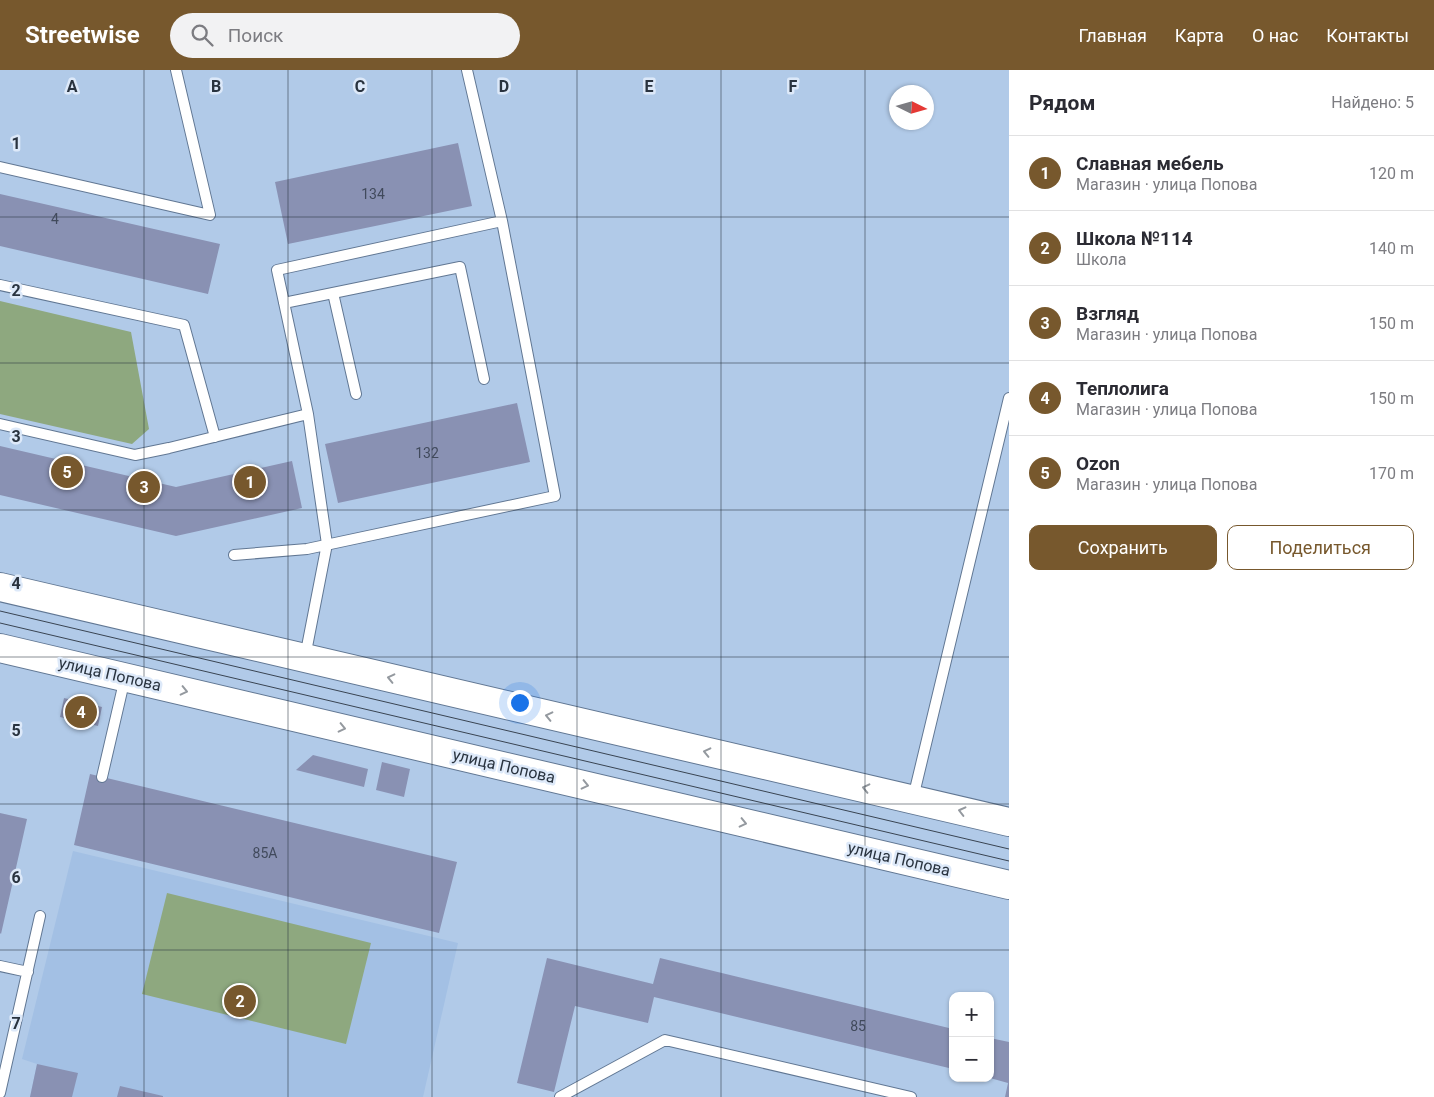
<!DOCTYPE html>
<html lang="ru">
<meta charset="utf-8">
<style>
body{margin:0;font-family:Roboto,sans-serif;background:#f2f2f3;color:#2b2b33}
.controls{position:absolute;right:15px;bottom:15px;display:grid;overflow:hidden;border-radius:10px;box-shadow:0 1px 4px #0004}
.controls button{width:45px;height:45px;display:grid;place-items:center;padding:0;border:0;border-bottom:1px solid #e1e1e2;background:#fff;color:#2b2b33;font:25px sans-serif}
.compass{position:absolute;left:889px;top:15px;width:45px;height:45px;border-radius:50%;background:#fff;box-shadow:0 1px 4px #0004;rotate:95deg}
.you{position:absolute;left:519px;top:632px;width:18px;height:18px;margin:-12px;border:4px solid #fff;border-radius:50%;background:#1a73e8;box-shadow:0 0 0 8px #1a73e833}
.badge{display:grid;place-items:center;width:32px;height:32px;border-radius:50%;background:#77582d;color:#fff;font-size:16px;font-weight:700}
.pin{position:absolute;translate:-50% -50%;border:2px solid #fff;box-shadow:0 1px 5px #0006}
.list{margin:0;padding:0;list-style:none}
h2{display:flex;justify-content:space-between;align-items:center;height:65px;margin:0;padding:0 20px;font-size:21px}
h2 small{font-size:16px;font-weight:400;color:#7c7c81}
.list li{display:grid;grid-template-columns:32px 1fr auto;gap:15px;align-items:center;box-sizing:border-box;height:75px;padding:0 20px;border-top:1px solid #e1e1e2}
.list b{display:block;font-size:19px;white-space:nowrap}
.list p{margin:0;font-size:16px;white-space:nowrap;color:#7c7c81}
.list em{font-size:16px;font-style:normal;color:#7c7c81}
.actions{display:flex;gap:10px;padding:15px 20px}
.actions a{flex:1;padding:11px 0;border:1px solid #77582d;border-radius:10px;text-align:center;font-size:18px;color:#77582d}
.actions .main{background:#77582d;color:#fff}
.icon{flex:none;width:28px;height:28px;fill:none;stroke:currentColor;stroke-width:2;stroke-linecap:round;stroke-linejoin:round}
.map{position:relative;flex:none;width:1009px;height:1027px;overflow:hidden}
header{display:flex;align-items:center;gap:30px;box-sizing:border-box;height:70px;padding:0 25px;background:#77582d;color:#fff}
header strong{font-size:24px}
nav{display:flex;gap:28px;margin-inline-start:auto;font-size:18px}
.search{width:350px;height:45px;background:#f2f2f3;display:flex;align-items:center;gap:12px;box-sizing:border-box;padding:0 18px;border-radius:28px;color:#7c7c81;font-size:19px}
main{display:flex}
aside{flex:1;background:#fff}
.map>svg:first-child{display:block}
.built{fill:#a3c0e4}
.green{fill:#8ea87f}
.building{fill:#8991b3}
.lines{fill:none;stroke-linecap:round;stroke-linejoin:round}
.lane-casing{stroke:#617793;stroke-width:12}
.secondary-casing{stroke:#617793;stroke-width:30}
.lane{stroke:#fff;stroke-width:10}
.secondary{stroke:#fff;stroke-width:28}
.tram{stroke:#394452;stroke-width:1}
.oneway{stroke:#94999f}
.grid{fill:none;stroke:#29333f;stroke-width:1;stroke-opacity:0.55}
.labels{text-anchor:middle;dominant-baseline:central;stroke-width:5;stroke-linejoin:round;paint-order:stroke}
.number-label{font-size:14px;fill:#414a5c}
.street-label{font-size:16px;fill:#29333f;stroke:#dde9f9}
.grid-label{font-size:16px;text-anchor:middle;font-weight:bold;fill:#29333f;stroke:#dde9f9;stroke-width:5;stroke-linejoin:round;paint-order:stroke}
</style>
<header>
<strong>Streetwise</strong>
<div class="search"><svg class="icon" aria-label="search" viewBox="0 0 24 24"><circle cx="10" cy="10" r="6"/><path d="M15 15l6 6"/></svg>Поиск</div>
<nav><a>Главная</a><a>Карта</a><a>О нас</a><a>Контакты</a></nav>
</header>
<main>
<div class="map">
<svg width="1009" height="1027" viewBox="0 0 1009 1027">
<rect width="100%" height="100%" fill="#b1cae8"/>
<!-- built -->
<path class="built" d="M73 781 458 873 423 1027H30L37 994 22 989Z"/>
<!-- green -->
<path class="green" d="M0 231 131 262 149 359 132 374 0 344Z
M167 823 371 873 346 974 142 924Z"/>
<!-- building -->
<path class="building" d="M458 73 472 136 288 174 275 112Z
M0 124 220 174 208 224 0 176Z
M517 333 530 392 338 433 325 374Z
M0 376 176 417 292 391 302 438 176 466 0 425Z
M64 628 102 637 98 656 60 647Z
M313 685 368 699 364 717 296 700Z
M382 692 410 699 404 727 376 720Z
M90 704 457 792 439 863 74 775Z
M0 743 27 749 1 864 0 863Z
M547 888 653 914 660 888 953 959V999L654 927 648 953 575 936 554 1022 517 1013Z
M990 968 1009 972V1027H1005L1008 1013 990 1008Z
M37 994 78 1003 72 1027H30Z
M120 1016 163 1026V1027H117Z"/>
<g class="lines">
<defs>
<path id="lane" d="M0 97 210 145 176 0
M0 215 184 255 215 367
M333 223 356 324
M284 233 460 197 484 309
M0 354 135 385 169 378 308 344
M234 485 307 479 555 426 502 151 467 0
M305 587 327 474 308 344 277 200 502 151
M102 707 125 608
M913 728 1009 328
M0 896 28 902
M0 1023 40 846
M560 1027 665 970 911 1027"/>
<path id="secondary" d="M0 517 1009 752
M0 578 1009 815"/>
</defs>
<!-- lane casing -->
<use href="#lane" class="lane-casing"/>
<!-- secondary casing -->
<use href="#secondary" class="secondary-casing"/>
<!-- lane -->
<use href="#lane" class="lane"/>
<!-- secondary -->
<use href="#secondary" class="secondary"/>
<!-- tram -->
<path class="tram" d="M0 541 1009 779
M0 553 1009 791"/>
</g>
<!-- one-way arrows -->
<defs><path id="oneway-chevron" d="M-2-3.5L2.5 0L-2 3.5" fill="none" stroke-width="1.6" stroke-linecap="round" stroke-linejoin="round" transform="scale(1.25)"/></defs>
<g class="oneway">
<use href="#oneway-chevron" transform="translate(391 608) rotate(-167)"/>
<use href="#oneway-chevron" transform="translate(184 621) rotate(13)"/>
<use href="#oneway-chevron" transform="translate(549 646) rotate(-167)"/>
<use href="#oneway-chevron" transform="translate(342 658) rotate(13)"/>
<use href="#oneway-chevron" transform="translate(707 682) rotate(-167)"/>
<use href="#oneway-chevron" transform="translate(585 715) rotate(13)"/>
<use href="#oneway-chevron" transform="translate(866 718) rotate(-167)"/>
<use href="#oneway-chevron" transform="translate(962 741) rotate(-166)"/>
<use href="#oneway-chevron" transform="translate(743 753) rotate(13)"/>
</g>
<!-- grid -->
<path class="grid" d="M144 0V1027M288 0V1027M432 0V1027M577 0V1027M721 0V1027M865 0V1027M0 147H1009M0 293H1009M0 440H1009M0 587H1009M0 734H1009M0 880H1009"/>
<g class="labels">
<!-- number labels -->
<g class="number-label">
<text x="373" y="124">134</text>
<text x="55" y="149">4</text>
<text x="427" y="383">132</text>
<text x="265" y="783">85А</text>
<text x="858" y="956">85</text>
</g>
<!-- street labels -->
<g class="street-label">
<text transform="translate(110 604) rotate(13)">улица Попова</text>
<text transform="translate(504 696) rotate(13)">улица Попова</text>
<text transform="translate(899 789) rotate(13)">улица Попова</text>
</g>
</g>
<g class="grid-label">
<text x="72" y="22">A</text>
<text x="216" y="22">B</text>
<text x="360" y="22">C</text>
<text x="504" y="22">D</text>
<text x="649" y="22">E</text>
<text x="793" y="22">F</text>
<text x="16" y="79">1</text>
<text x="16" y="226">2</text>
<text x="16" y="372">3</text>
<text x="16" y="519">4</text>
<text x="16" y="666">5</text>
<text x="16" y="813">6</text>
<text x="16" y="959">7</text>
</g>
</svg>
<div class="controls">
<button>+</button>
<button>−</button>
</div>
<svg class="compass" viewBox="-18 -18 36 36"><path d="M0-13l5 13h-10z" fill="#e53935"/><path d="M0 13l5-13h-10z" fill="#7c7c81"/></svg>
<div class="you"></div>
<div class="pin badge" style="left:250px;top:412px">1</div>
<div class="pin badge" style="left:240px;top:931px">2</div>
<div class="pin badge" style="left:144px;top:417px">3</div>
<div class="pin badge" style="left:81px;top:642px">4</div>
<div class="pin badge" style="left:67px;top:402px">5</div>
</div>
<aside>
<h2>Рядом<small>Найдено: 5</small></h2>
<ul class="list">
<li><span class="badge">1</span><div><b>Славная мебель</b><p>Магазин · улица Попова</p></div><em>120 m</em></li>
<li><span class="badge">2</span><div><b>Школа №114</b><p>Школа</p></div><em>140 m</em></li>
<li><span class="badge">3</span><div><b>Взгляд</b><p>Магазин · улица Попова</p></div><em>150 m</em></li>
<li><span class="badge">4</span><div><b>Теплолига</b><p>Магазин · улица Попова</p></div><em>150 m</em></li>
<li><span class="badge">5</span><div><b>Ozon</b><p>Магазин · улица Попова</p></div><em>170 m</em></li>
</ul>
<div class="actions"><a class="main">Сохранить</a><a>Поделиться</a></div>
</aside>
</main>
